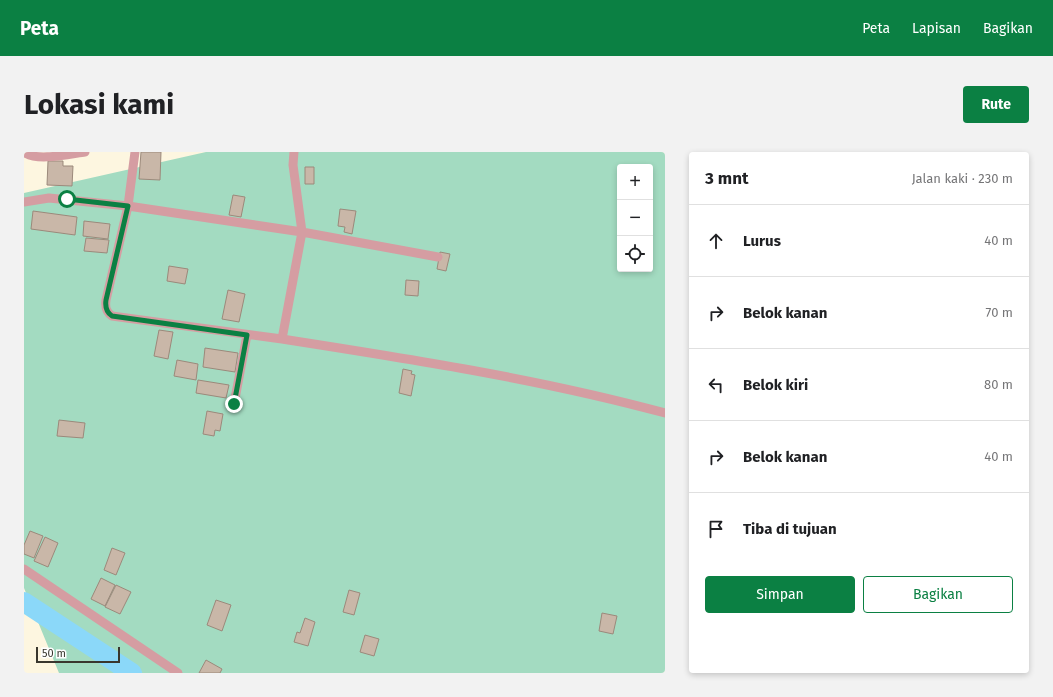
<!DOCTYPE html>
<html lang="id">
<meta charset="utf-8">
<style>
body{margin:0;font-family:"Fira Sans",sans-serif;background:#f2f2f2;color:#202124}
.controls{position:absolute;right:12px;top:12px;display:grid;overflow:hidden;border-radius:4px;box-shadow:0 2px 6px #0003}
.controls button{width:36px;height:36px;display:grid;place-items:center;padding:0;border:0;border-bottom:1px solid #e0e0e0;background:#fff;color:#202124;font:20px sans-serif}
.scale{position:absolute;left:12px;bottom:10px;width:84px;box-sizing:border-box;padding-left:4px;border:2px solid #39372e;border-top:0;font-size:11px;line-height:14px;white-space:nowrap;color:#39372e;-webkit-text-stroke:3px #fff;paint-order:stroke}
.stop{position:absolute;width:12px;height:12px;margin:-9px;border:3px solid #0b8043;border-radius:50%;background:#fff}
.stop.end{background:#0b8043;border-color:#fff;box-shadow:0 1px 4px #0008}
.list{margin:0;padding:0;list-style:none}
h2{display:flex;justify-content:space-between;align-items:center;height:52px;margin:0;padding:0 16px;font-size:17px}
h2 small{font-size:13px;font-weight:400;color:#757577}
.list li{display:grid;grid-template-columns:26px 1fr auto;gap:12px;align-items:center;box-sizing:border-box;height:72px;padding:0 16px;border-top:1px solid #e0e0e0}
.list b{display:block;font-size:15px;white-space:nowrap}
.list em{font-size:13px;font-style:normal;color:#757577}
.actions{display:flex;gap:8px;padding:12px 16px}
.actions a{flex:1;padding:9px 0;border:1px solid #0b8043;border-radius:4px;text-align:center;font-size:14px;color:#0b8043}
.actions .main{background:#0b8043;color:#fff}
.icon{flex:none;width:22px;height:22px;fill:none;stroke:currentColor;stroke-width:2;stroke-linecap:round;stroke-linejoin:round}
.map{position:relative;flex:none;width:641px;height:521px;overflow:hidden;border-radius:4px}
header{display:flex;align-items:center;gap:24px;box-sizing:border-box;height:56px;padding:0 20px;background:#0b8043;color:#fff}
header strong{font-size:19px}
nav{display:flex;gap:22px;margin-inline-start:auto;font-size:14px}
.intro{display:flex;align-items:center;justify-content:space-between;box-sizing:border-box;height:96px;padding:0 24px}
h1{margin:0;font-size:28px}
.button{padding:10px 18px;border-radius:4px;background:#0b8043;color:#fff;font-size:14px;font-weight:700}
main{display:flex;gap:24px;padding:0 24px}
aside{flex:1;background:#fff;border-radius:4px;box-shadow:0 2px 6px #0003}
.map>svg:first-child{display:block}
.green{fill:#a3dbc1;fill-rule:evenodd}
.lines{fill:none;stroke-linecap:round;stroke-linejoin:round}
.river{stroke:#8bd8f9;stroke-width:20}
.building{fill:#c9b7a8;stroke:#9b897b}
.street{stroke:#d59da2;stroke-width:9}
.route{stroke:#0b8043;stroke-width:5}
</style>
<header>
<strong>Peta</strong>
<nav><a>Peta</a><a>Lapisan</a><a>Bagikan</a></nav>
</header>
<div class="intro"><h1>Lokasi kami</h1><a class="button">Rute</a></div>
<main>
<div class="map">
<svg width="641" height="521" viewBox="0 0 641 521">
<rect width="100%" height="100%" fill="#fdf6e0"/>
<!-- green -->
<path class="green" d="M182 0H641V521H35L0 436V41ZM596 15H626V117H596Z"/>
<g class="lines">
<!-- river -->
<path class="river" d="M0 450 108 521"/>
</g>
<!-- building -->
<path class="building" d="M117 0H137L136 28 115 27Z
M24 9H39V14H49L48 34 23 33Z
M281 15H290V32H281Z
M209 43 221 45 217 65 205 63Z
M316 57 332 59 328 82 320 80 321 75 314 74Z
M9 59 53 65 51 83 7 77Z
M60 69 86 72 84 87 59 84Z
M62 86 85 88 83 101 60 99Z
M416 100 426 102 422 119 413 117Z
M145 114 164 117 161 132 143 129Z
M382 128 395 129 394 144 381 143Z
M204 138 221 142 215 170 198 167Z
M135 178 149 180 144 207 130 204Z
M181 196 214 201 211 220 179 215Z
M153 208 174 212 172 228 150 224Z
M379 217 388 219 387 222 391 223 387 244 375 241Z
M174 228 205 233 202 246 172 241Z
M183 259 199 262 196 279 191 278 190 284 179 282Z
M35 268 61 271 59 286 33 284Z
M6 379 19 384 10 406 0 402V393Z
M21 385 34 391 24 415 10 409Z
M88 396 101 401 92 423 80 418Z
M77 426 91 433 81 454 67 447Z
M92 433 107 440 96 462 81 455Z
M325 438 336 441 330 463 319 460Z
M192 448 207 453 198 479 183 473Z
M578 461 593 464 589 482 575 479Z
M281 466 291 470 284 494 270 490 273 480 276 481Z
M341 483 355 487 350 504 336 500Z
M182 508 198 517 196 521H175Z"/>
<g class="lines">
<!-- street -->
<path class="street" d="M0 0C11 10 46 2 61 0
M111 0 104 54 82 148C81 155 82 160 88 164L258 187 278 80 269 13 270 0
M0 50 25 46 104 54 278 80 414 105
M258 187C386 207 516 227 641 261
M210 252 223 183
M0 417 154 521"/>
</g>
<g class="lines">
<!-- route -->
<path class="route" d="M43 47 104 54 82 148C81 155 82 160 88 164L223 183 210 252"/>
</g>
</svg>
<div class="controls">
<button>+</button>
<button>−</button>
<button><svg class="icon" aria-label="locate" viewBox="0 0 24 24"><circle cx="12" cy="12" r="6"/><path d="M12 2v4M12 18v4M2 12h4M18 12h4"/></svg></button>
</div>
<div class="scale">50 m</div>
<div class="stop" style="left:43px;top:47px"></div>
<div class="stop end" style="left:210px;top:252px"></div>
</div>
<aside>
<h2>3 mnt<small>Jalan kaki · 230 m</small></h2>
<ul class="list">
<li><svg class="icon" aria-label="ahead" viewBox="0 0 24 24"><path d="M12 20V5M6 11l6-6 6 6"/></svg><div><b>Lurus</b></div><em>40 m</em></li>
<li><svg class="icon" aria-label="right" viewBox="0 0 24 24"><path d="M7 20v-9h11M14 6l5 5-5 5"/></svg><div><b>Belok kanan</b></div><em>70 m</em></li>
<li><svg class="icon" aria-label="left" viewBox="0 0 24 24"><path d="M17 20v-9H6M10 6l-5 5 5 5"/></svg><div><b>Belok kiri</b></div><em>80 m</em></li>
<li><svg class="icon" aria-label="right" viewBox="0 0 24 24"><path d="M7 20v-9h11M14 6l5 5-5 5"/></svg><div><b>Belok kanan</b></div><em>40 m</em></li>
<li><svg class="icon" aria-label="arrive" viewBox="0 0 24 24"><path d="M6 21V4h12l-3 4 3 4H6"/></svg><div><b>Tiba di tujuan</b></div></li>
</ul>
<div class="actions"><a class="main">Simpan</a><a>Bagikan</a></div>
</aside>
</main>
